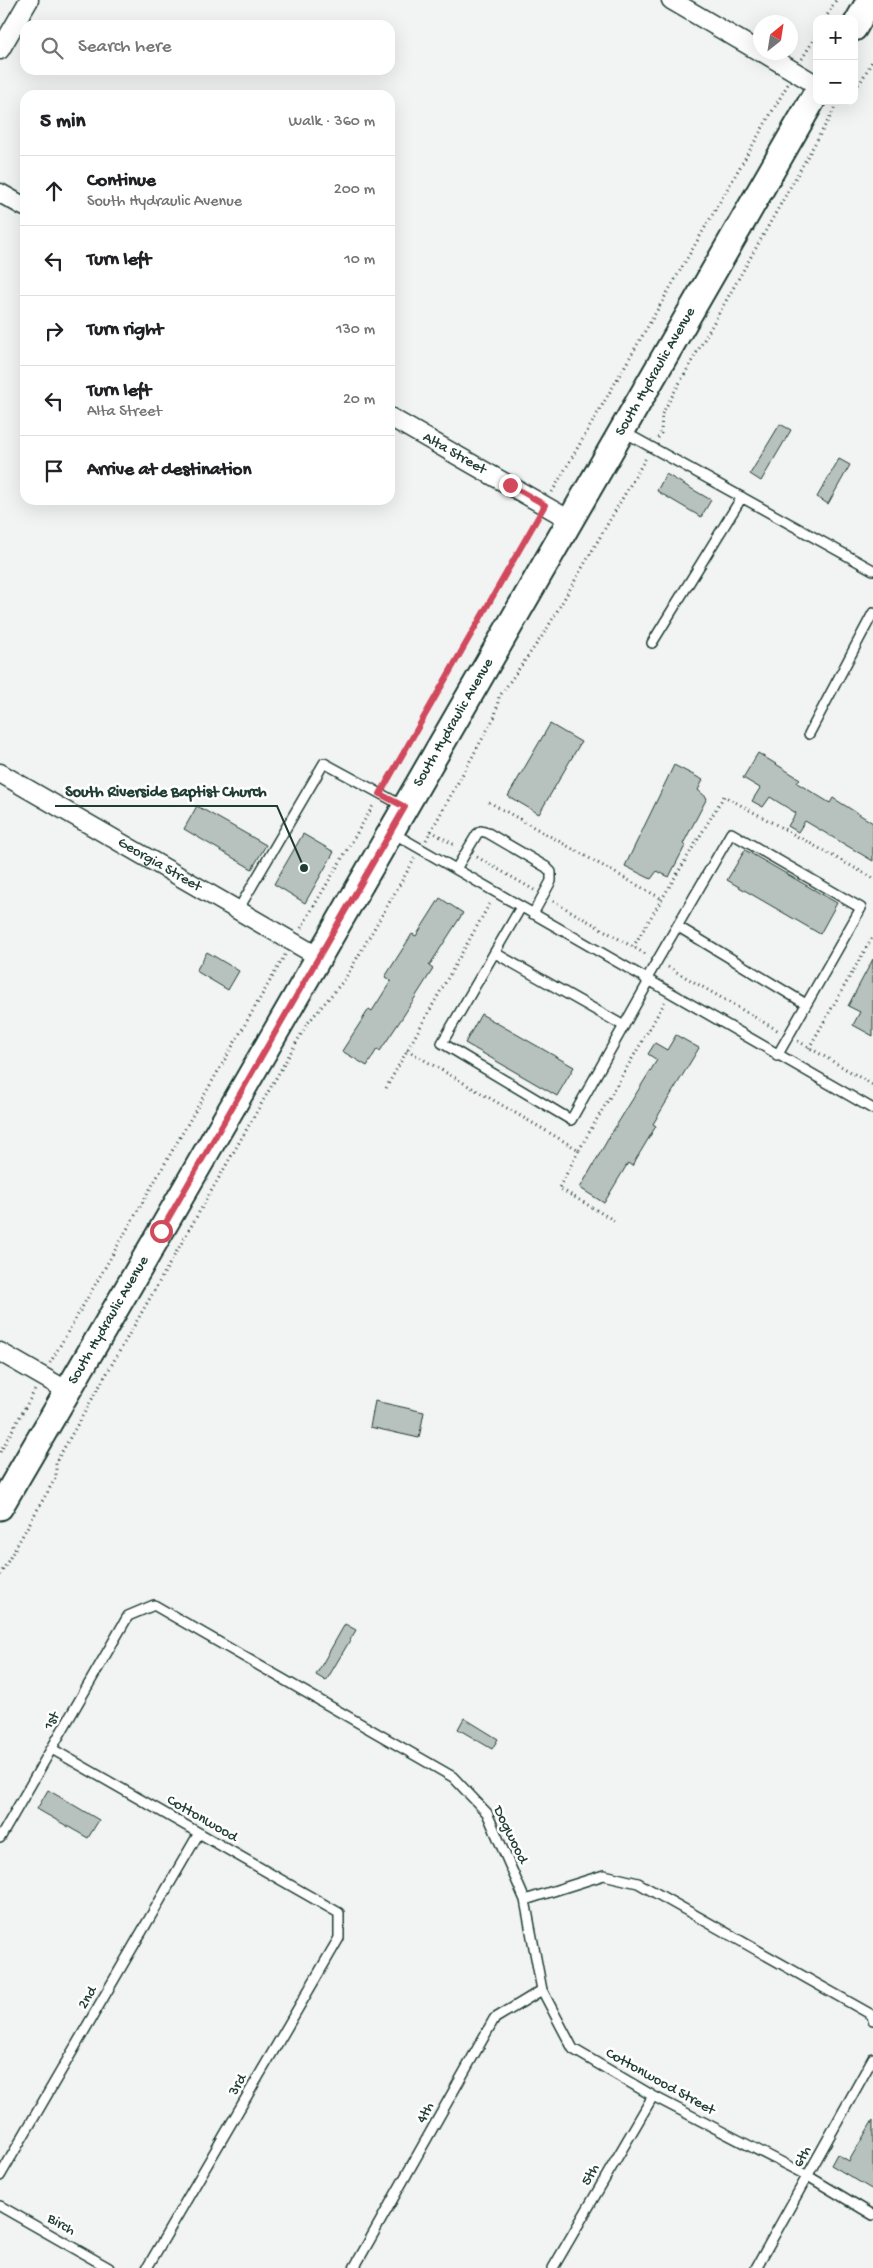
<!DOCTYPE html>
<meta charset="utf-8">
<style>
body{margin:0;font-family:"Gochi Hand",sans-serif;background:#f2f2f2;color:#202124}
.controls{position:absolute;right:15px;top:15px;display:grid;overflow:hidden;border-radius:10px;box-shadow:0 5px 20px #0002}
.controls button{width:45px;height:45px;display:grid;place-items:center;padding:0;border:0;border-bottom:1px solid #e0e0e0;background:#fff;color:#202124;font:25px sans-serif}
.compass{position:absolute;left:753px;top:15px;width:45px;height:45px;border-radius:50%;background:#fff;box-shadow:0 5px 20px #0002;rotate:30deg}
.stop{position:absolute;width:15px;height:15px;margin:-11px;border:4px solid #d1495b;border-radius:50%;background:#fff}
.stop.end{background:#d1495b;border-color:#fff;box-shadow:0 1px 5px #0008}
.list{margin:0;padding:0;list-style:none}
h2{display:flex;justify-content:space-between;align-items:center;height:65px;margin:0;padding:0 20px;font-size:21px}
h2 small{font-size:16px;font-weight:400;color:#757577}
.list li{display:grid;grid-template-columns:32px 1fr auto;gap:15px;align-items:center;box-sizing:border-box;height:70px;padding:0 20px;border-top:1px solid #e0e0e0}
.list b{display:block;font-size:19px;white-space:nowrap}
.list p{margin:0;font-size:16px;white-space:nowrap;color:#757577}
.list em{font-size:16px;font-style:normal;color:#757577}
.icon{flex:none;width:28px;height:28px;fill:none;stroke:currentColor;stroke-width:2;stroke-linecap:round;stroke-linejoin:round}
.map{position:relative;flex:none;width:873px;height:2268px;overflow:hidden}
.search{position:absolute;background:#fff;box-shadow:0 5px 20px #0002;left:20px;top:20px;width:375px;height:55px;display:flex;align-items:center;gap:12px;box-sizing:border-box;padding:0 18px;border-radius:15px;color:#757577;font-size:19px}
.panel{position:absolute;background:#fff;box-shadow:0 5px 20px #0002;left:20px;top:90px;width:375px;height:415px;border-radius:15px}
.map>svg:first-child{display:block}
.building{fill:#b7c1bd;stroke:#1f3d34}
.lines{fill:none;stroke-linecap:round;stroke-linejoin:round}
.lane-casing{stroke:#1f3d34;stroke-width:12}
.street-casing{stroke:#1f3d34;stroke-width:21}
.secondary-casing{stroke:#1f3d34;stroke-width:29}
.path{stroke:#1f3d34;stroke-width:3;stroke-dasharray:1 4;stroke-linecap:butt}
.lane{stroke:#fff;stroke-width:9}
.street{stroke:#fff;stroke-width:18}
.secondary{stroke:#fff;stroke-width:25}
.route{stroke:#d1495b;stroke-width:6}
.labels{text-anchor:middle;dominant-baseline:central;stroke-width:5;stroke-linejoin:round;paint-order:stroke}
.street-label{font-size:15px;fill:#1f3d34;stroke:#fff}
.leader{fill:none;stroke:#1f3d34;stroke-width:2}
.callout-dot{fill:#1f3d34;stroke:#fff;stroke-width:2}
.callout-label{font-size:16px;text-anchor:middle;font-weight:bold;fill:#1f3d34;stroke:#fff;stroke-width:5;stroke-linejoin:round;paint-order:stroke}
</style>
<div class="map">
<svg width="873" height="2268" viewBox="0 0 873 2268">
<rect width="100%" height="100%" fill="#f2f3f3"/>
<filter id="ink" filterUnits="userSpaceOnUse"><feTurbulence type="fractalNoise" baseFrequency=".02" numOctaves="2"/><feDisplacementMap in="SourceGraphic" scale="10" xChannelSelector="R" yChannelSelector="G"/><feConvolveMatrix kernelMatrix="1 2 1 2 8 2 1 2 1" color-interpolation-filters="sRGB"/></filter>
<g filter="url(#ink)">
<!-- building -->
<path class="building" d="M780 424 791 430 761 481 750 474Z
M839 459 850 465 828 504 817 497Z
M666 474 711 500 701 517 657 491Z
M550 724 581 742 539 814 508 796Z
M758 753 800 779 797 783 830 803 833 798 873 823V861L805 821 798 832 788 826 796 813 770 797 763 807 752 801 760 788 743 778Z
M674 765 703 780 698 790 707 798 683 844 685 846 669 877 657 871 651 879 625 866Z
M197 806 266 845 252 869 184 829Z
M303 834 334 852 305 903 274 884Z
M745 850 837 903 820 934 727 880Z
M440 898 463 913 429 966 433 969 404 1015 380 1051 377 1049 367 1066 342 1051 369 1009 372 1011 391 981 385 977 412 934 416 936Z
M207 952 239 971 228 990 196 971Z
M873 959V1036L853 1025 860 1012 848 1006Z
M481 1014 574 1067 557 1096 465 1043Z
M676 1035 699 1048 653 1124 656 1126 632 1166 628 1163 604 1203 580 1188 611 1134 657 1060 648 1054 655 1043 667 1050Z
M375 1401 424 1412 419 1438 370 1427Z
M345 1624 356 1630 326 1681 316 1675Z
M464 1718 498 1739 492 1749 458 1729Z
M48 1790 99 1820 88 1838 37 1809Z
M873 2120V2190L831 2165 837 2154 849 2161Z"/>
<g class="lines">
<defs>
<path id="lane" d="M624 432 873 570
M652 643 742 497
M809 734 873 613
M393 833 873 1109
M456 869 477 834 481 831 488 833 546 867 551 872V881L533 914
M521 907 442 1043 571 1120 649 981
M238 910 324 763 405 807
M677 926 806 1004
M495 953 624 1026
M646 980 731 833 861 908 777 1056
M52 1749 339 1913V1938L147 2268
M0 1838 128 1616 154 1605 453 1777 487 1813 525 1900 604 1875 638 1883 872 2015 873 2020
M525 1900 542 1990 573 2049 653 2096 808 2176 873 2215
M0 2176 199 1833
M0 2206 109 2268
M354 2268 494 2019 542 1990
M553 2268 653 2096
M756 2268 873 2058"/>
<g id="street">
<path d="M671 0 760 52"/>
<path d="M0 50 29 0"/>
<path d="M762 52 817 85"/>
<path d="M0 193 25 207"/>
<path id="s1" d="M390 417 570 520"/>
<path id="s2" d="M0 773 319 957"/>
<path d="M0 1352 68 1391"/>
</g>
<g id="secondary">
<path d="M854 28 870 0"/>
<path id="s3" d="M0 1507 161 1231 817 92"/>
</g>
</defs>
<!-- lane casing -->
<use href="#lane" class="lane-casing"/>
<!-- street casing -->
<use href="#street" class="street-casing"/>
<!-- secondary casing -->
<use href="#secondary" class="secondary-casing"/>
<!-- path -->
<path class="path" d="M825 19 836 0
M802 59 817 34
M854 87 860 83 873 60
M658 438 661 433 662 414 839 101
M552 492 788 84
M386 783 537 520
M489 802 662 899
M431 831 456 846
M426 840 495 716 499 697 545 632 647 456
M477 857 534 890
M553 901 647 955
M301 928 374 804
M633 947 724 796 873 878
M668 967 779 1031
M798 1041 873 1085
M809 1048 873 936
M407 1050 579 1150 559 1188 615 1221
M386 1088 490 903
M579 1150 665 1002
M50 1363 285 955
M0 1452 35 1390
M0 1575 56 1477V1462L307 1024 345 979 415 858"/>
<!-- lane -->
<use href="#lane" class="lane"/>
<!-- street -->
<use href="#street" class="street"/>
<!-- secondary -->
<use href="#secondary" class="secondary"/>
</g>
</g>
<g class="lines" filter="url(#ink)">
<!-- route -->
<path class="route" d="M161 1231 405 807 380 794 545 505 510 485"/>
</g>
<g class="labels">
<!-- street labels -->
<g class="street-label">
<text stroke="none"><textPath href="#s3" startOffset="1311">South Hydraulic Avenue</textPath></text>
<text stroke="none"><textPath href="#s1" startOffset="74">Alta Street</textPath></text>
<text stroke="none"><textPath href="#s3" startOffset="906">South Hydraulic Avenue</textPath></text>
<text stroke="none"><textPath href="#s2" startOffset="184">Georgia Street</textPath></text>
<text stroke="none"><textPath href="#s3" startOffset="216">South Hydraulic Avenue</textPath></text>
<text transform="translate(52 1721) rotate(-60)">1st</text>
<text transform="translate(202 1819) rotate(30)">Cottonwood</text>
<text transform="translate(510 1835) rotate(64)">Dogwood</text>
<text transform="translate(88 1998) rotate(-60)">2nd</text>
<text transform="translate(660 2082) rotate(29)">Cottonwood Street</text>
<text transform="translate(238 2085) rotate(-60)">3rd</text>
<text transform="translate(426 2113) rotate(-61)">4th</text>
<text transform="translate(803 2157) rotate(-61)">6th</text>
<text transform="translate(591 2175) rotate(-60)">5th</text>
<text transform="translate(61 2225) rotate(30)">Birch</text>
</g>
</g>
<!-- callouts -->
<path class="leader" d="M304 868L277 806H55"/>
<circle class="callout-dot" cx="304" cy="868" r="5"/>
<g class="callout-label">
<text x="166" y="796">South Riverside Baptist Church</text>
</g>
</svg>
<div class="controls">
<button>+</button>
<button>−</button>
</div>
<svg class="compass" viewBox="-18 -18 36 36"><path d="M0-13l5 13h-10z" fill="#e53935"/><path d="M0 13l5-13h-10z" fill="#757577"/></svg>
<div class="stop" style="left:161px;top:1231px"></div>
<div class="stop end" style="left:510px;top:485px"></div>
<div class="search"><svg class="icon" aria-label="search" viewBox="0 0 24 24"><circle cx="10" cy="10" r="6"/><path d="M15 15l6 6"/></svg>Search here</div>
<section class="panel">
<h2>5 min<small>Walk · 360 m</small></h2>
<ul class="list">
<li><svg class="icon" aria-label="ahead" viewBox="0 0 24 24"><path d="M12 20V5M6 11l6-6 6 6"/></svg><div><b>Continue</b><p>South Hydraulic Avenue</p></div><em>200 m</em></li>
<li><svg class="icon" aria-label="left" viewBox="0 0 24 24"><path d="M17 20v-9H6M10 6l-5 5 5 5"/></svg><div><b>Turn left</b></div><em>10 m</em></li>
<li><svg class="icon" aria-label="right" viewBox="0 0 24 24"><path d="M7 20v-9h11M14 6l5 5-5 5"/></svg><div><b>Turn right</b></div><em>130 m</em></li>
<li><svg class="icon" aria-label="left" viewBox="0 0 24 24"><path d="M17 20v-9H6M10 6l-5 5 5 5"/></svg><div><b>Turn left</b><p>Alta Street</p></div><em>20 m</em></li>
<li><svg class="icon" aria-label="arrive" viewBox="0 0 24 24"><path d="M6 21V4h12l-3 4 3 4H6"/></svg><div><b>Arrive at destination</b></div></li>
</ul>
</section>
</div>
